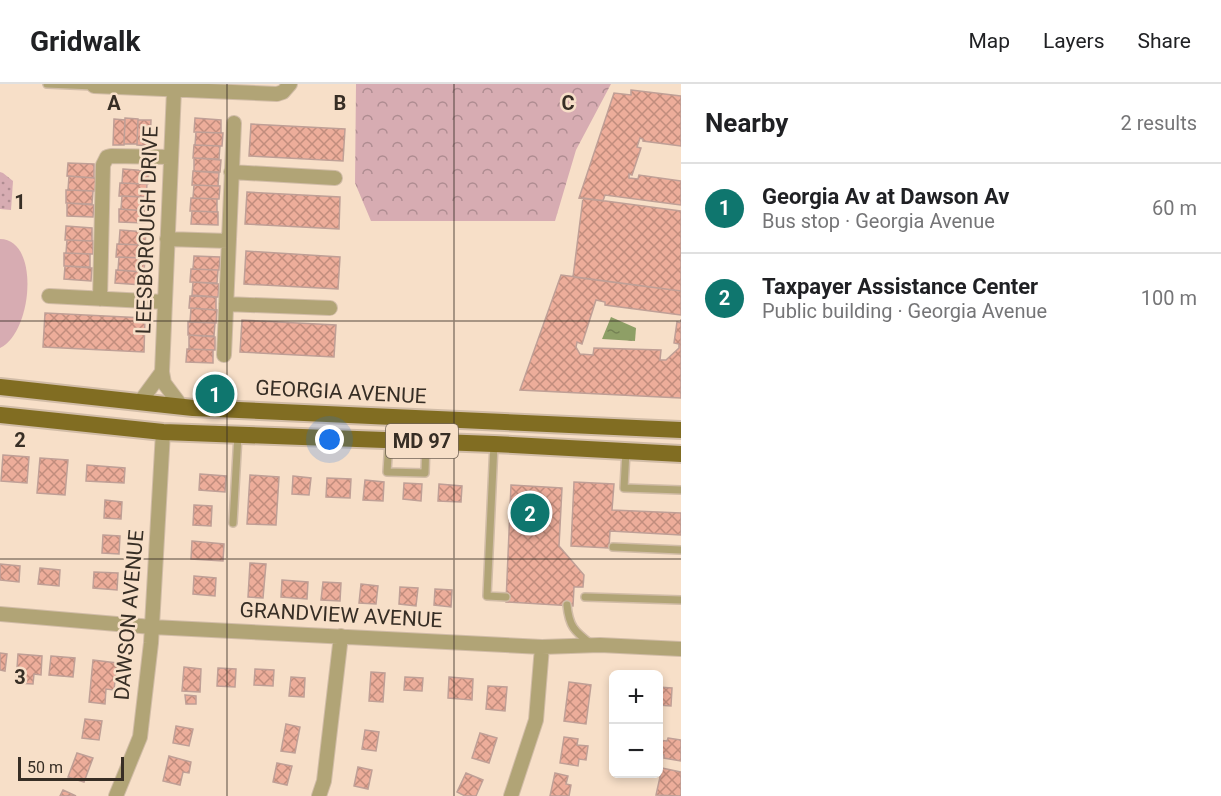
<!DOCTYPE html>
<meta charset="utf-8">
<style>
body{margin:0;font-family:Roboto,sans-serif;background:#f2f2f2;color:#202124}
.controls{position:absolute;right:18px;bottom:18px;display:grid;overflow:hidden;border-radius:9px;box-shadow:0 3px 9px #0003}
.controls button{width:54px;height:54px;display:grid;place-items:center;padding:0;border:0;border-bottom:2px solid #e0e0e0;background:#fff;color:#202124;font:30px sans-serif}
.scale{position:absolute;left:18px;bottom:15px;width:106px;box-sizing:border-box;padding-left:6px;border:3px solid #372e25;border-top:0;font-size:16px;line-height:21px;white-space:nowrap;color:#372e25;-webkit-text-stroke:4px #f7dfc8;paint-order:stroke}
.you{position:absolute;left:330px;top:356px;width:21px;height:21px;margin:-15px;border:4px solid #fff;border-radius:50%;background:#1a73e8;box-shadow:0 0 0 9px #1a73e833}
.badge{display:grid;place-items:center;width:39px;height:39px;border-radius:50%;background:#0f766e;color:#fff;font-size:20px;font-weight:700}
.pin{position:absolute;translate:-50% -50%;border:3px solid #fff;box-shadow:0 2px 6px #0006}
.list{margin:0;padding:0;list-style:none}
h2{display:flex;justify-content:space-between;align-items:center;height:78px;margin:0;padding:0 24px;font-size:26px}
h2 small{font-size:20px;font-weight:400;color:#757577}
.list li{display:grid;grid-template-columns:39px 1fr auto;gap:18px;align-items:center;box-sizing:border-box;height:90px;padding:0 24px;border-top:2px solid #e0e0e0}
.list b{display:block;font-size:22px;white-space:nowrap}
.list p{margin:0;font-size:20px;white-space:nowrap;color:#757577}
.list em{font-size:20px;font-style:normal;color:#757577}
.map{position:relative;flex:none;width:681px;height:712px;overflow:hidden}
header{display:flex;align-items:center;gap:36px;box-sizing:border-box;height:84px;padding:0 30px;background:#fff;border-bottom:2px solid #e0e0e0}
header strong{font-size:28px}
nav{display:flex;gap:33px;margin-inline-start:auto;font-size:21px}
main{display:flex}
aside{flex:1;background:#fff}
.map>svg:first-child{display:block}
.grass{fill:#d7acb2}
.forest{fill:url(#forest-crowns)}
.park{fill:url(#park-dots)}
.water{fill:url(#water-ripples)}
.building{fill:url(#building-cross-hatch);stroke:#bf9f96;stroke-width:1.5}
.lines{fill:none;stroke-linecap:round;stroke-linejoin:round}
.service-casing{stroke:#d1bca7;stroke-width:10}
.minor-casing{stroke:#d1bca7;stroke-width:16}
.primary-casing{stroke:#d1bca7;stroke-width:20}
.service{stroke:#b1a476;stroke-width:7}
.minor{stroke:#b1a476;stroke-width:14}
.primary{stroke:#816d22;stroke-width:16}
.grid{fill:none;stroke:#372e25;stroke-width:1.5;stroke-opacity:0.55}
.labels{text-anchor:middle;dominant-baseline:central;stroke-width:5;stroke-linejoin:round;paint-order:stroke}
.shield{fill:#f7dfc8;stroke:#716356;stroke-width:1.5}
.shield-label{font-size:20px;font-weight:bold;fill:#372e25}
.street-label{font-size:21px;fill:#372e25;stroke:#f7dfc8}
.grid-label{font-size:20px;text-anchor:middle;font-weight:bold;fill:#372e25;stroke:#f7dfc8;stroke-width:5;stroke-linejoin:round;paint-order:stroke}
</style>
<header>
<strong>Gridwalk</strong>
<nav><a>Map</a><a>Layers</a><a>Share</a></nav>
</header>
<main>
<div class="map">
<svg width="681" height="712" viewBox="0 0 681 712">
<defs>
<pattern id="forest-crowns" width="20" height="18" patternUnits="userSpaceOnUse" patternTransform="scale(1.5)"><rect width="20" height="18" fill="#d7acb2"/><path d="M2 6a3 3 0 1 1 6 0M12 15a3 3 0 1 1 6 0" fill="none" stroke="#af8c91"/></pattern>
<pattern id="park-dots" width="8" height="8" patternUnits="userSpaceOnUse" patternTransform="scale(1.5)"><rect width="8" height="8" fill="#d7acb2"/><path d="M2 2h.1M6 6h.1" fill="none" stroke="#af8c91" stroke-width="1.8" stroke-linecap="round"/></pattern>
<pattern id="water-ripples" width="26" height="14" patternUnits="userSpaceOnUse" patternTransform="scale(1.5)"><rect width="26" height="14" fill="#8e9f66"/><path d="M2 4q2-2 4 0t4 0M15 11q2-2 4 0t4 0" fill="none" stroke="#758254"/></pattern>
<pattern id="building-cross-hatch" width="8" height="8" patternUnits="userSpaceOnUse" patternTransform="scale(1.5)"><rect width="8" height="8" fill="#edad9a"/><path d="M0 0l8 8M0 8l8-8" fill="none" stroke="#c18d7d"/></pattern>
</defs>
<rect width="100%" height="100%" fill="#f7dfc8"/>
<!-- grass -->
<path class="grass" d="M0 155C40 155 33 248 0 264Z"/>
<!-- forest -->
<path class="forest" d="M356 0H611L576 66 555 137H371L355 99Z"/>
<!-- park -->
<path class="park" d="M0 88 3 89 13 97 11 126 0 125Z"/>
<!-- water -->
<path class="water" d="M611 233 636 244 635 257 602 255Z"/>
<!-- building -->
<path class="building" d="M631 6 681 12V62L643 57V55L640 54 637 63 641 64 632 91 629 90V94L638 95 639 91 681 97V121L605 111 603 117 579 114 614 9 631 11Z
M125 34 138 35 137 60H124Z
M195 34 221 36V49L194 48Z
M114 35 125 36 124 61H113Z
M138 36H151L150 62 137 61Z
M251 40 345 45 343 77 249 72Z
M196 48 223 49 222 62 195 61Z
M194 61 220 62 219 75 193 74Z
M194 74 221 76 220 88 194 87Z
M68 79 94 80V94L67 92Z
M123 85 149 87 148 100 122 99Z
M193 87 219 89 218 102 192 101Z
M69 92 96 94 95 107 68 106Z
M120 99 147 100 146 113 119 112Z
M194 101 220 102 219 115 193 114Z
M66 106 93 107 92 120 66 119Z
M247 108 340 113 339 145 245 140Z
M122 112 148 113 147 127 121 125Z
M191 114 217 115V128L190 127Z
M583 114 681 127V207L573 193Z
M67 119 94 121 93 133 67 132Z
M119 125 146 127 145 139 119 138Z
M192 127 218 128V141L191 140Z
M66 142 92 144V157L65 156Z
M120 146 146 148 145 161 119 160Z
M67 156 93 157V170L66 169Z
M117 160 144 161 143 174 116 173Z
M246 167 340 173 338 205 244 200Z
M64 169 90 170V183L64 182Z
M194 172 220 173 219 186 193 185Z
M119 173 145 174 144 188 118 186Z
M65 182 92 184 91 197 64 195Z
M191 185 218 186 217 199 190 198Z
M116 186 143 188 142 201 115 199Z
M561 191 681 207V231L605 221V218L596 216 582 260 577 258 576 263 580 270 593 271 594 264 661 266 660 276H666L679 264V260L674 259 677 238 681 239V235V314L520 306Z
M193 198 219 200 218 213 192 211Z
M190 212 216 213V226L189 224Z
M191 224 217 226 216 239 190 238Z
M45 229 145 234 144 268 43 263Z
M242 236 336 241 334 273 240 268Z
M188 238 215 239 214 252 188 251Z
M189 251 215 253V266L189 265Z
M187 265 213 266V279L186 278Z
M3 371 29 373 27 399 1 397Z
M40 374 68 376 65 411 37 409Z
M87 381 125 384 124 399 86 397Z
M200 390 226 392 225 408 199 406Z
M250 391 279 393 276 441 247 440Z
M293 392 311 394 309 411 292 410Z
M327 394 351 395 350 414 326 413Z
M365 396 384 398 383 417 363 416Z
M574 398 614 400 612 426 681 429V451L610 447 609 464 571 462Z
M404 399 422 400 421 417 403 415Z
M439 400 462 402 461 418 438 417Z
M511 401 562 404 559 462 584 491 583 503H574L573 522 506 518Z
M105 416 122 418 121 435 104 434Z
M194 421 212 422 211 442 193 441Z
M103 451 120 452 119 470 102 469Z
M192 457 224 460 223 477 191 475Z
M250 479 266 480 263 514 248 513Z
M0 480 20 482 19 498 0 496Z
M40 484 60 486 59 502 38 500Z
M94 488 118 489 117 506 93 504Z
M194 492 216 494 215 512 193 510Z
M282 496 308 498 307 515 281 513Z
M323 498 341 499 340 517 321 516Z
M361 500 378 502 376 520 359 519Z
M400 503 418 504 416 522 399 520Z
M435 505 452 506 451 523 434 521Z
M0 569 7 570 5 587 0 586Z
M18 570 42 572 41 591 34 590 33 600 16 599Z
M51 572 75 574 73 593 49 591Z
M93 576 117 579 114 606 106 605 105 620 89 618Z
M184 583 201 585 200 608 182 607Z
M218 584 236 585 235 603 217 602Z
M255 585 274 586 273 602 254 601Z
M371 588 385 589 383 618 369 617Z
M291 593 305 594 304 613 289 612Z
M405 593 423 594 422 607 404 606Z
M449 593 473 595 472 616 448 614Z
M569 598 591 601 586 640 564 637Z
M611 600H614V620H610Z
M488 602 507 603 505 627 486 625Z
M658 603 672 604 671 622 658 621Z
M185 611 196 612V620H186Z
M85 635 102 637 99 656 82 654Z
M286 640 300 643 295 669 281 667Z
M176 642 193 645 189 662 173 659Z
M365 646 379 648 376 667 362 665Z
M480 649 497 654 489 679 472 674Z
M564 653 578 655 577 661 588 662 586 676 579 675 578 682 560 679Z
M668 654 681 656V677L664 674V671L658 670V656L667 657Z
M77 669 93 674 84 698 68 693Z
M169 672 191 678 189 689 183 688 180 701 163 697Z
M277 679 292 682 287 701 273 698Z
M358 683 372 686 368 705 354 702Z
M662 684 681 688V712L656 711Z
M466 689 483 696 476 712H465L457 708Z
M555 689 568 692 566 700 571 701 569 712H550Z
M63 706 76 712H60Z"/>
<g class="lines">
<defs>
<path id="service" d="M47 0 94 2
M389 357 387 388 425 389 426 357
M494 360 487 512 506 513
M626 367 624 404 681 406
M233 439 238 351
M613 463 681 466
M585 513 681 516
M567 521C569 542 574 547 591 560"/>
<path id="minor" d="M94 0V2L277 10 283 8 290 0
M174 6 162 288 164 299 182 323
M231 88 335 94
M167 155 228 157
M49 212 165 218
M100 215 103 81 107 73 111 72 170 73
M226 220 330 224
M224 271 234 39
M140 318 162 288
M0 530 152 543 542 563 600 561 681 565
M116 712 140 653 151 559 163 348
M319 712 324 697 341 552
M511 712 536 636 542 563"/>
<path id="primary" d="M0 303 193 324 681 346
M0 331 163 348 494 360 681 370"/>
</defs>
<!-- service casing -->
<use href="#service" class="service-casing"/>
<!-- minor casing -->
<use href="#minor" class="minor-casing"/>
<!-- primary casing -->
<use href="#primary" class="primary-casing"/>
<!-- service -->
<use href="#service" class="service"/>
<!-- minor -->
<use href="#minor" class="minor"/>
<!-- primary -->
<use href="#primary" class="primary"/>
</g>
<!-- grid -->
<path class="grid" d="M227 0V712M454 0V712M0 237H681M0 475H681"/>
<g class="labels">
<!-- shield labels -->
<rect class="shield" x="386" y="340" width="72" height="34" rx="4.5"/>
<g class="shield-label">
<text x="422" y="357">MD 97</text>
</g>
<!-- street labels -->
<g class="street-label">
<text transform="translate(147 146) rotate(-88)">LEESBOROUGH DRIVE</text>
<text transform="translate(341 308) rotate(3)">GEORGIA AVENUE</text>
<text transform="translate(129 531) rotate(-85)">DAWSON AVENUE</text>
<text transform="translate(341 531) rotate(3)">GRANDVIEW AVENUE</text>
</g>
</g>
<g class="grid-label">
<text x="114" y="26">A</text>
<text x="340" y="26">B</text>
<text x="568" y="26">C</text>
<text x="20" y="125">1</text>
<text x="20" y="363">2</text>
<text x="20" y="600">3</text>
</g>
</svg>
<div class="controls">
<button>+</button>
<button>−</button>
</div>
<div class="scale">50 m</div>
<div class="you"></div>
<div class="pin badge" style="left:215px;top:310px">1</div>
<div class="pin badge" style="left:530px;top:429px">2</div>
</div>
<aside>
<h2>Nearby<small>2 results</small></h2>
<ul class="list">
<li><span class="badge">1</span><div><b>Georgia Av at Dawson Av</b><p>Bus stop · Georgia Avenue</p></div><em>60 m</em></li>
<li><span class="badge">2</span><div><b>Taxpayer Assistance Center</b><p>Public building · Georgia Avenue</p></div><em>100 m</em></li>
</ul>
</aside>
</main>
